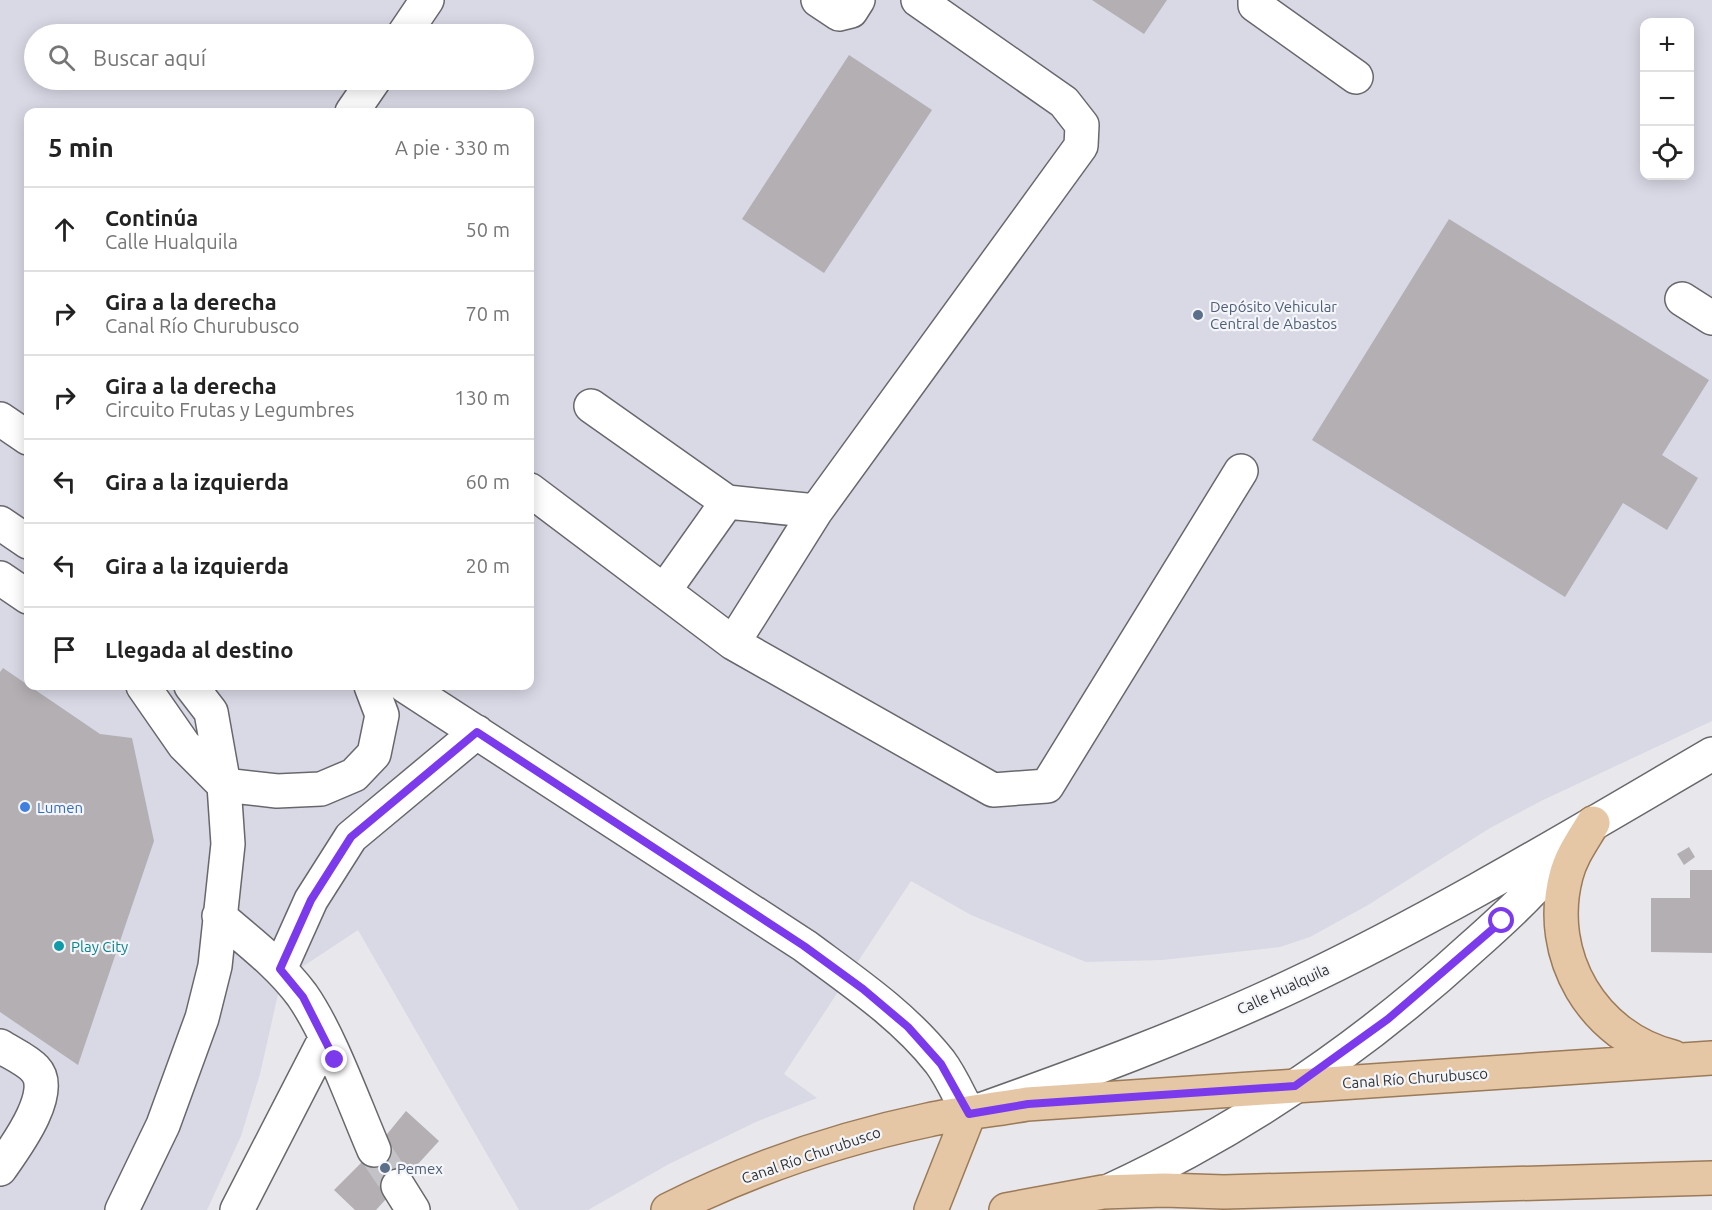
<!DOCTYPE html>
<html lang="es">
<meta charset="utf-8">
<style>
body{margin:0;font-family:Ubuntu,sans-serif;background:#f6f6f6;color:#222}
.controls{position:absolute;right:18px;top:18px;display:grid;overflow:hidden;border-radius:12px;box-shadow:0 3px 15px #0003}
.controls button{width:54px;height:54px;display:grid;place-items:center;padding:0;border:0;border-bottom:2px solid #e0e0e0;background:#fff;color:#222;font:30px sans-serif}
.stop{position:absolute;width:18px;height:18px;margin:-14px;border:4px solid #7c3aed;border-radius:50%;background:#fff}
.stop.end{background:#7c3aed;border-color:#fff;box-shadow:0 2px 6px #0008}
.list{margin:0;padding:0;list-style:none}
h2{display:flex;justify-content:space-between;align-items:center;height:78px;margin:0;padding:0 24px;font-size:26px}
h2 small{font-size:20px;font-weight:400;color:#767676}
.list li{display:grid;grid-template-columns:39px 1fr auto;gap:18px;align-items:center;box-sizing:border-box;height:84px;padding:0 24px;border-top:2px solid #e0e0e0}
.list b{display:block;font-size:22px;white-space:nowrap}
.list p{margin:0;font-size:20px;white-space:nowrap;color:#767676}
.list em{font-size:20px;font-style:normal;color:#767676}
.icon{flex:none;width:33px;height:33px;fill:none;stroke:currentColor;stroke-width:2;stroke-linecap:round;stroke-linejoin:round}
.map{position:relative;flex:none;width:1712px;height:1210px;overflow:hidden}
.search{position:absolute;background:#fff;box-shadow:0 3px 15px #0003;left:24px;top:24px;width:510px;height:66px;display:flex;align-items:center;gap:15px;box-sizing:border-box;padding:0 21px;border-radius:33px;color:#767676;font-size:22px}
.panel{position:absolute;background:#fff;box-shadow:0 3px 15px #0003;left:24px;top:108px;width:510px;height:582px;border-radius:12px}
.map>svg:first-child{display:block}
.built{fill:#d8d9e5;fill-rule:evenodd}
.building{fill:#b3afb3}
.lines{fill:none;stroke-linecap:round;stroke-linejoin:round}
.minor-tunnel{stroke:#c3c3c7;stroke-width:33;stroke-dasharray:33 16;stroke-linecap:butt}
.minor-casing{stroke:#68686c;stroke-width:36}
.major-casing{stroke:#9b7a58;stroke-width:36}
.minor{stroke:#fff;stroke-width:33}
.major{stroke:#e5c7a6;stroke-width:33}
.route{stroke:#7c3aed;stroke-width:8}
.service-dot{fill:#5c6f8a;stroke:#f4f5f9;stroke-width:2}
.shop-dot{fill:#3f7fe0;stroke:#f4f5f9;stroke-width:2}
.culture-dot{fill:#0f9aa8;stroke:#f4f5f9;stroke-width:2}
.labels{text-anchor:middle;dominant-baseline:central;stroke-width:4.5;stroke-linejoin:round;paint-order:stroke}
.service-label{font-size:15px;fill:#4e5e75;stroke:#f4f5f9;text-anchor:start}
.shop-label{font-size:15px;fill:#366cbe;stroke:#f4f5f9;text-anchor:start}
.culture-label{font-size:15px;fill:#0d838f;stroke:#f4f5f9;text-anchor:start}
.street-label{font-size:15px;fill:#323234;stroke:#f4f5f9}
</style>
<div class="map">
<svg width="1712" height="1210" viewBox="0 0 1712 1210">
<rect width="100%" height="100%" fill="#e7e7ec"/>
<!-- built -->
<path class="built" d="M0 0H1712V721L1543 800 1490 828 1368 905 1310 937 1280 947 1162 960 1086 962 971 915 911 881 784 1074 817 1098 758 1121 669 1164 588 1210H519L358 930 281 981 260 1074 241 1136 207 1210H0ZM1644 22H1690V176H1644ZM34 34H524V80H34ZM28 112H530V686H28Z"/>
<!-- building -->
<path class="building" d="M1092 0H1167L1144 34Z
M849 55 932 110 824 273 742 219Z
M1449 219 1709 380 1662 455 1698 478 1667 530 1623 503 1565 597 1312 440Z
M3 668 100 734 132 738 154 841 78 1065 0 1012V672Z
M1689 847 1695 857 1684 865 1677 854Z
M1690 870H1712V953L1651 952V898H1690Z
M406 1111 439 1141 376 1210H355L334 1190 374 1150Z"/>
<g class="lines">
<!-- minor-tunnel -->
<path class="minor-tunnel" d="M374 1150 398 1186"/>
<defs>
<path id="minor" d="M818 0 839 14 851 11 858 0
M1255 0V5L1356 77
M404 34 427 0
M352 112 374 80
M1682 299 1712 318
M591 406 727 502 664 591
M0 419 28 438
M530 490 733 643 993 790 1047 786 1241 471
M727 502 816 511
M0 523 28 542
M0 578 28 597
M733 643 816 511 1081 146 1082 125 1064 102 918 0
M143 686 184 745 224 785 277 791 321 789 354 775 374 754 382 715 371 686
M405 686 805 946C852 981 903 1015 940 1062 952 1078 960 1098 969 1114 1079 1075 1188 1035 1294 985 1438 917 1575 834 1712 754
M219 916C248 941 279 964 302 995 330 1035 354 1104 374 1150
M280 969 311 900 351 837 477 732
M0 1046C11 1053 27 1060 35 1069 57 1092 14 1149 0 1169
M398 1186 413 1210
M1109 1191C1241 1130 1364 1046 1471 948 1507 916 1543 883 1572 844
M122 1210 163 1125 202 1018 215 966 228 844 224 785 211 712 191 686
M237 1210 325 1039"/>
<path id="major" d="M1593 823C1583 840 1571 856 1566 876 1545 956 1593 1037 1673 1057
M668 1210C750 1169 838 1139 928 1120 960 1113 994 1110 1027 1104L1712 1058
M931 1210 969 1114
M1006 1210 1103 1192 1164 1190 1224 1192 1712 1178"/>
</defs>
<!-- minor casing -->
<use href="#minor" class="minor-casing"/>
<!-- major casing -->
<use href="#major" class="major-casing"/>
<!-- minor -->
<use href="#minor" class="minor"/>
<!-- major -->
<use href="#major" class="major"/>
</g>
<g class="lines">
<!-- route -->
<path class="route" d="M335 1060 303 997 280 969 311 900 351 837 477 732 804 946 863 989 908 1027 941 1064 969 1114 1028 1104 1295 1086 1388 1019 1502 921"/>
</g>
<!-- markers -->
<g class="service-dot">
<circle cx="1198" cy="315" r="6"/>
<circle cx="385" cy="1168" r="6"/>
</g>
<circle class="shop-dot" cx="25" cy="807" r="6"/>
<circle class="culture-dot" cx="59" cy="946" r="6"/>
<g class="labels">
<!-- service labels -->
<g class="service-label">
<text x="1210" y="306">Depósito Vehicular<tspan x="1210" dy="17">Central de Abastos</tspan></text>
<text x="397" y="1168">Pemex</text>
</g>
<!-- shop labels -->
<g class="shop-label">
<text x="37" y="807">Lumen</text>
</g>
<!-- culture labels -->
<g class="culture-label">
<text x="71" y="946">Play City</text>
</g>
<!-- street labels -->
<g class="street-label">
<text transform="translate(1283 989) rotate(-25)">Calle Hualquila</text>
<text transform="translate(1415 1078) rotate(-4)">Canal Río Churubusco</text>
<text transform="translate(811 1155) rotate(-19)">Canal Río Churubusco</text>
</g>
</g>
</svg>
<div class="controls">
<button>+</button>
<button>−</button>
<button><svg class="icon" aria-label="locate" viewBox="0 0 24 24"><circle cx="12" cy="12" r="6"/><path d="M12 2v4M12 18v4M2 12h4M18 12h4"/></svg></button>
</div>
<div class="stop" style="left:1502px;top:921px"></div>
<div class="stop end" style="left:335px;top:1060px"></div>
<div class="search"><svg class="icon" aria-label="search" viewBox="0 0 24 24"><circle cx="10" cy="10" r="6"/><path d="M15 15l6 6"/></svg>Buscar aquí</div>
<section class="panel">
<h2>5 min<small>A pie · 330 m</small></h2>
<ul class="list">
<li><svg class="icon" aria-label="ahead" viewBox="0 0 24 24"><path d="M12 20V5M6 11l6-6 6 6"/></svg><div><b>Continúa</b><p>Calle Hualquila</p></div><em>50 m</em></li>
<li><svg class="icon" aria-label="right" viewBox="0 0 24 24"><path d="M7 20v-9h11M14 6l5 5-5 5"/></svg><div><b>Gira a la derecha</b><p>Canal Río Churubusco</p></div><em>70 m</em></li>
<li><svg class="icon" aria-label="right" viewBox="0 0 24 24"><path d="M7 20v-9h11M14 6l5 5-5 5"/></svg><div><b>Gira a la derecha</b><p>Circuito Frutas y Legumbres</p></div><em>130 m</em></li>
<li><svg class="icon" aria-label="left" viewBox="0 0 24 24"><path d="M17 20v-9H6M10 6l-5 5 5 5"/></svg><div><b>Gira a la izquierda</b></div><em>60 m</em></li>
<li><svg class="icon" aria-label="left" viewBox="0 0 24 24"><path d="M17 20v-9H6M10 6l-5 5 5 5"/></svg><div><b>Gira a la izquierda</b></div><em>20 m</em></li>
<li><svg class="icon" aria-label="arrive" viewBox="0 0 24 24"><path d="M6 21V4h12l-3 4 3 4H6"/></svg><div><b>Llegada al destino</b></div></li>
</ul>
</section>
</div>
